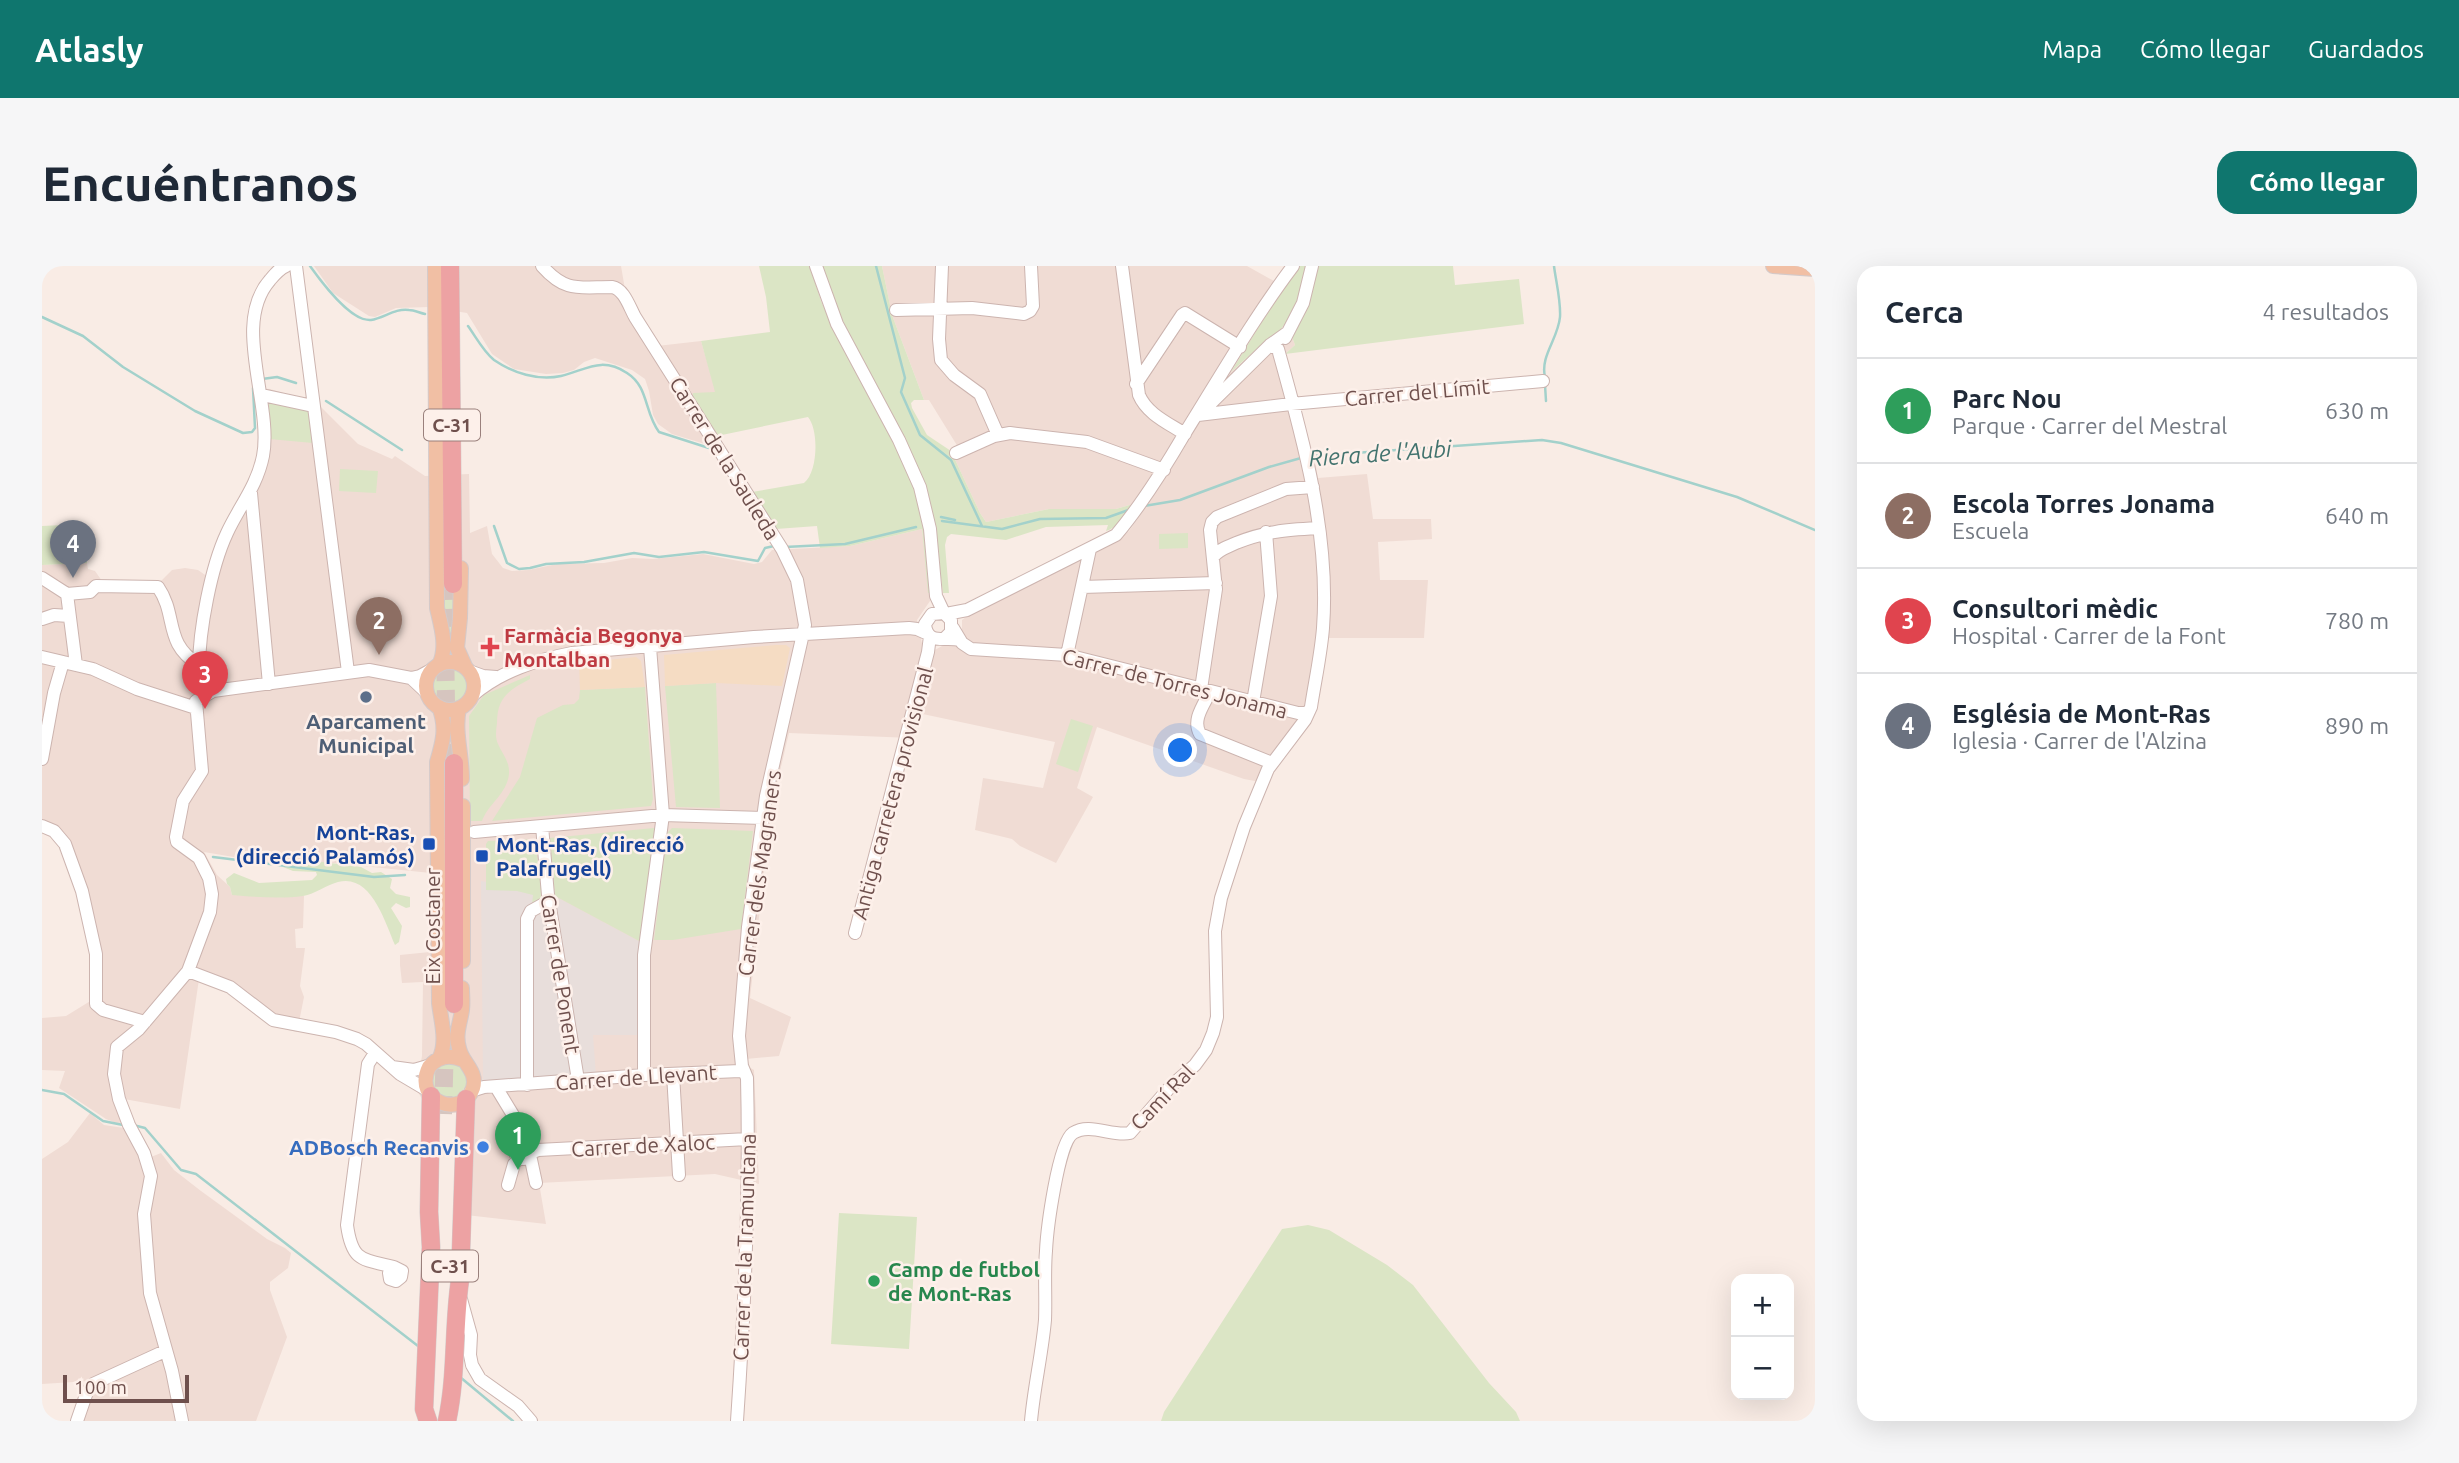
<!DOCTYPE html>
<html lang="es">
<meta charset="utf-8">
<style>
body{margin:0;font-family:Ubuntu,sans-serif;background:#f6f6f7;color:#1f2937}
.controls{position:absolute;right:21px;bottom:21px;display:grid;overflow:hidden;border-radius:14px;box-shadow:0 7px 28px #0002}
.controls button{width:63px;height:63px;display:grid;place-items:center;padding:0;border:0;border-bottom:2px solid #e0e1e3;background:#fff;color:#1f2937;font:35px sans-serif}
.scale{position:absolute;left:21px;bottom:18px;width:126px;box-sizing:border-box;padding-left:7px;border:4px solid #6f504d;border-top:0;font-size:19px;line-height:24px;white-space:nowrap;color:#6f504d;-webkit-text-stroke:5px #fdf0ea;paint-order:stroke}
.you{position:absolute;left:1139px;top:485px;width:24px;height:24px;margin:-18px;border:5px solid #fff;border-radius:50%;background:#1a73e8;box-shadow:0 0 0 10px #1a73e833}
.badge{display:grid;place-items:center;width:46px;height:46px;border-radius:50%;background:#0f766e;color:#fff;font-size:23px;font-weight:700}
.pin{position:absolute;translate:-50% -58px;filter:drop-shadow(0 2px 4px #0008)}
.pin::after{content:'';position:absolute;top:37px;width:24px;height:21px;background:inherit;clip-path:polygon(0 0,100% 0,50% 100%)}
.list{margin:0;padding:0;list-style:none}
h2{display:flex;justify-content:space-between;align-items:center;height:91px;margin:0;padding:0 28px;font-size:30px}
h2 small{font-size:23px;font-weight:400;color:#747a83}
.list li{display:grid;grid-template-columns:46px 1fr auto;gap:21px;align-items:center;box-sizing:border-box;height:105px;padding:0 28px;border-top:2px solid #e0e1e3}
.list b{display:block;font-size:26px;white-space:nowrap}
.list p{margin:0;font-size:23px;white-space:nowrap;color:#747a83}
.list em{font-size:23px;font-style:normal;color:#747a83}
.map{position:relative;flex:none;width:1773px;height:1155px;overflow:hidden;border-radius:21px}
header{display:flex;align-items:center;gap:42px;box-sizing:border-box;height:98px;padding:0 35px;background:#0f766e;color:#fff}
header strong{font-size:33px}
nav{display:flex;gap:38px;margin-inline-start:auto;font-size:24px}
.intro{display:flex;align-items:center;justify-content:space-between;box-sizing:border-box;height:168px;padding:0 42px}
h1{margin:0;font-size:49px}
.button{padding:18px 32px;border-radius:21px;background:#0f766e;color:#fff;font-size:24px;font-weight:700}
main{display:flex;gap:42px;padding:0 42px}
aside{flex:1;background:#fff;border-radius:21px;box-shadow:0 7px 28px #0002}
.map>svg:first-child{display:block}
.residential{fill:#f0dcd4}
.industrial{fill:#e8dedb}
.green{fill:#dbe5c5}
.sand{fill:#f5dcc3}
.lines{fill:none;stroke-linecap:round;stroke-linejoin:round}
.stream{stroke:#a3d1cb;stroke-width:2.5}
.highway-tunnel{stroke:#d6c5bf;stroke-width:18;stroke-dasharray:18 9;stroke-linecap:butt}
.minor-casing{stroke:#ccb4af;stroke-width:14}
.major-casing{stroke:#d4caca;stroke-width:16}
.highway-casing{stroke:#d4caca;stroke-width:19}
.minor{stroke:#fff;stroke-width:12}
.major{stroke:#f1bfa4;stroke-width:14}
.highway{stroke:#eda2a3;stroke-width:18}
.health-dot{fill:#e0444e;stroke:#fdf0ea;stroke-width:2.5}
.service-dot{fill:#5c6f8a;stroke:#fdf0ea;stroke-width:2.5}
.transit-dot{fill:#1a4fb4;stroke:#fdf0ea;stroke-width:2.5}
.shop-dot{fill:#3f7fe0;stroke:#fdf0ea;stroke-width:2.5}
.leisure-dot{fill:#2e9e5b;stroke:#fdf0ea;stroke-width:2.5}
.labels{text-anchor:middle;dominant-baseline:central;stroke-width:5;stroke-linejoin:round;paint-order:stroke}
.shield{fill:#fdf0ea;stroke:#9a807c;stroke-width:2}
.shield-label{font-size:19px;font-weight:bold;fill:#6f504d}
.street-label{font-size:21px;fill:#6f504d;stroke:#fdf0ea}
.health-label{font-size:21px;font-weight:bold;fill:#be3a42;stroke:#fdf0ea;text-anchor:start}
.service-label{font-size:21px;font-weight:bold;fill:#4e5e75;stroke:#fdf0ea}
.transit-label{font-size:21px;font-weight:bold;fill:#164399;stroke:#fdf0ea;text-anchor:end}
.shop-label{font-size:21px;font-weight:bold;fill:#366cbe;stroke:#fdf0ea;text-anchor:end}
.leisure-label{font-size:21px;font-weight:bold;fill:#27864d;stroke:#fdf0ea;text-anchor:start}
.water-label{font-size:23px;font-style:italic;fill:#42736e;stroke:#fdf0ea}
</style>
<header>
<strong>Atlasly</strong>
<nav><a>Mapa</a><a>Cómo llegar</a><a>Guardados</a></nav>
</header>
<div class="intro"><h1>Encuéntranos</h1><a class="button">Cómo llegar</a></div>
<main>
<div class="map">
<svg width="1773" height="1155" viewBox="0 0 1773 1155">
<rect width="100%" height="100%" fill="#f9ece5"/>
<!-- residential -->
<path class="residential" d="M272 0H579L584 29 615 80 659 75 674 126 673 181 630 168 616 158 611 149 607 125 603 113 590 104 553 92 542 96 532 104 521 107 504 108 472 103 450 88 425 47 387 41 354 42 333 51 327 50 291 27Z
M840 0H1205L1241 20 1189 106 1230 70 1250 71 1253 79 1243 88 1252 133 1273 196 1276 212 1325 208 1331 253H1389L1390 273 1336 276 1338 314H1386L1382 372H1286L1271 453 1231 505 1224 517 1202 513 1055 461 1035 522 1051 531 1014 597 978 580 970 573 933 564 941 512 1001 522 1013 476 876 447 869 472 747 467 729 543 708 732 749 751 737 790 704 793 705 800 712 804 717 918 673 908 497 917 504 958 424 949 427 847H383L382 836 374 823 380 790 381 716 360 717 358 699V689L388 686 389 607 281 596 234 595V598L162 586 175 609 188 621 190 629 262 630 261 662 253 663 254 682H263L258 720 262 731 255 766 227 759 186 723 157 713 138 843 82 833 91 856 74 857 64 853 17 822 23 805 0 804V752L24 750 50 734 52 709 25 576 0 556V502L9 456 0 451V299L45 297 46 303 53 305 60 315 116 318 130 304 143 302 156 304 166 311 201 234 215 190 217 179 213 122 228 123 275 137 316 178 350 193 353 190 383 210 427 208 428 267 445 260 450 288 461 302 470 305 486 304 515 298 562 297 590 292 611 293 661 288 712 298 720 296 730 284 808 280 880 263 888 335 875 354 881 382 891 385 920 369V354L924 351 1075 274 1087 265 1101 245 1091 238 1074 243H1007L944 256 938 247 909 185 916 181 887 134H882L850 49Z
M48 847 62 859 82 862 109 891 119 887 132 904 159 925 225 973 243 982 249 987 246 1002 228 1016V1024L245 1071 214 1155H35L47 1115 0 1118V893L26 876Z"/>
<!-- industrial -->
<path class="industrial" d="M439 615 509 628 604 679 602 769H551L554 810 444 816 441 814Z"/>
<!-- green -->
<path class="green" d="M717 0H768L779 35 791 62 868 207 881 253 890 327H886L880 263 808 280 778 282 775 260 734 263 710 226 762 217C776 206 777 164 766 151L675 170 650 131 651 127 673 126 659 75 728 66 724 31Z
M779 0H840L850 49 882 134H872L869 137 870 142 885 169 909 185 938 247 944 256 1007 243H1074L1091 238C1084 249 1077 261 1064 265L1066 259 1004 261 964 274 909 268 905 271 903 279 907 327H901L893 265 800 57Z
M1257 0H1267C1261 26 1251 54 1230 72L1229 70 1189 106 1227 44Z
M1277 0H1411L1413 19 1477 13 1482 58 1243 88 1253 79 1250 71 1266 39 1271 12Z
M227 135 266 145 271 177 227 173Z
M298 203 336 205 334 227 297 225Z
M42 258 45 297 0 299V260Z
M1146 267V282L1117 283V268Z
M399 317H414L411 383H405Z
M389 420a19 19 0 1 1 38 0a19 19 0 1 1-38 0Z
M488 409V413C467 424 455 431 455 457 454 464 453 471 456 478 461 489 468 496 467 508 465 528 446 538 440 555H428L427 450 442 429Z
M674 417 678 542 634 541 623 420Z
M603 421 611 533 609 540 450 555 478 511 495 452 521 439 532 438 537 433 538 424Z
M1029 453 1051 460 1036 506 1014 498Z
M612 562 614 565 599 676 513 630 508 572Z
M630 562 711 565 699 663 631 674H612L625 567Z
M493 573 501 635 490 639 491 629 475 625 444 624V578L446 575Z
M281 596 319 601 330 607 339 606 350 613 348 622 354 628 368 631V641L364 642 354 637 349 642 360 660 357 676 353 679C343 656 329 607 296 616 284 619 273 628 261 630 240 633 211 631 190 629L188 621 185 618 184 613 192 607 217 617 270 614 275 609 274 606 251 605 241 601 244 597Z
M400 796C405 797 414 797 418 799 435 809 422 827 410 833L393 828 389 807Z
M797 947 875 951 867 1083 789 1078Z
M1266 959 1287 964 1345 999 1371 1019 1447 1117 1474 1146 1478 1155H1119L1122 1146 1240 963Z"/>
<!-- sand -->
<path class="sand" d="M734 379H744L748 382 740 420 674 417 623 420 622 389Z
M594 391 599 395 603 421 538 424 537 397Z"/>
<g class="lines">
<!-- stream -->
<path class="stream" d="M268 0C278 14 309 56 329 54 342 52 353 42 367 44 372 44 378 47 383 48
M834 0 863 112 859 126 878 169 909 194 940 260
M0 51 41 70 81 101 153 145 201 167 210 166 213 162 211 122
M426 60C434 71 441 85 452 94 471 107 496 115 519 110 544 104 559 90 585 107 607 121 602 146 617 166L670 183
M1503 111C1498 90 1516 73 1518 51 1519 35 1514 16 1512 0
M220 113 235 111 254 117
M1503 119 1504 135
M284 135 360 184
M1269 190 1500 174 1519 177 1695 231 1773 264
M1102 240 1138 234 1227 201 1259 192
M899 251 913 254
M900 255 960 263 998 253 1064 252 1089 243
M452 260 465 297 477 303 488 302 504 298 542 296 592 287 617 291 662 286 716 295 723 282 732 280
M743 281 803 278 874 261
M171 591 332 611 363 609
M0 824 22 828 61 855 81 859
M91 859 103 862 139 904 154 908 376 1080
M418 1111 471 1155"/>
<!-- highway-tunnel -->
<path class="highway-tunnel" d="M402 316 405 498
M401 848 403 777"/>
<defs>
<path id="minor" d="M254 0 306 406
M500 0C524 27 537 21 570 21 582 23 587 40 593 51L740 283 755 314 763 359 724 530 706 661 697 770 700 800 705 812C708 929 703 1039 695 1155
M774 0 795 58 857 174 878 221 888 263 894 330 902 347
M900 0 897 73 899 94 912 109 938 128 956 169
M1080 0 1097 129C1105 148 1126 157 1143 168
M854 44 930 42 982 48 988 45 991 40 989 0
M1243 72 1261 37 1270 0
M1094 118 1140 49 1143 47 1198 81
M220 129 271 140
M1164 142 1228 79 1245 67
M1156 149 1249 138 1501 115
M914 187 952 170 968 167 1045 176 1122 204
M209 227 227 418
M1171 291C1177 283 1186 281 1194 277 1225 265 1243 264 1276 262
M0 312 25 328 34 399
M1040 321 1174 317
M25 328 48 326 54 320 116 321C136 350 121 377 157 399
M904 348 925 344 1074 269C1101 237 1122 203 1143 167 1178 111 1211 53 1251 0
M0 353 12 349 27 350
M911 362 920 377 929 383 1025 389 1256 447H1266
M903 372 909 366V354L902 347 890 348 883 358C885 380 903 370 918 374
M1025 389 1048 283
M0 391 51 403 95 423 154 442
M427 405 441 410 454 411
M369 412 378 410 391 403
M1159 423 1174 323 1168 264 1170 256 1175 251 1244 223 1271 221
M1168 426C1161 440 1150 454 1158 468L1230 497
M163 428C160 420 157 411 157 402 157 364 169 301 185 267 197 241 215 220 221 190 231 137 189 58 228 14 233 8 237 3 244 0
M431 429C459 405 494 394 530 387L712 371 867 362 875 363 886 368
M1211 436 1229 330 1224 266
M0 493 12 427 21 396
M0 560 12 565 23 578 40 625 54 688V738L61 744 103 756
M500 560 506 629 536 814
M432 566 621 549 721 552
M813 667 886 386 888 370
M146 705 188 721 231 754 294 766 315 773 324 778 358 808 385 824
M333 787 326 798 305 959C310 995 319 993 352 1001L347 1007 348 1013 354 1015 359 1011 360 1005 352 1001
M350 801 372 804 389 799
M631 808 637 909
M602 809V689L621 549 608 381
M485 819V653L489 645 507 635
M454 821 471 849 484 878
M429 825 442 821 602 809 698 805 703 807
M473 885a8 8 0 1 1 16 0a8 8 0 1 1-16 0Z
M489 887 496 884 706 873
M488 889 494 917
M466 919 472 898 477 892
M419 1033 429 1069 428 1089 430 1099 438 1113 476 1140 489 1155
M35 1155 45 1126 51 1118 123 1085
M140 1155 130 1105 108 1027 102 948 109 910 102 887 87 859 77 833 72 808 75 781 97 763 146 705 168 646 170 628 167 612 157 592 135 576 134 571 141 535 160 505 154 435 171 425 327 404 369 412 385 427
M989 1155C992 1121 1000 1088 1003 1054 1004 1031 1002 1008 1004 985 1005 964 1016 877 1031 867 1048 856 1070 871 1088 867L1129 820 1153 799 1164 784 1171 767 1175 751 1173 665 1179 632 1202 561 1226 503 1263 454 1269 441C1273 415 1279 388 1281 362 1288 268 1261 172 1236 83L1228 79"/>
<path id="major" d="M393 0 395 342C399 360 406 381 397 399
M1731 0 1773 3
M419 302 418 352 415 382 423 400
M384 420a24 24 0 1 1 48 0a24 24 0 1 1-48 0Z
M417 442C412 466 420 488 420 513
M421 540V695
M420 722C420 729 421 737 420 744 418 758 413 768 417 782 420 797 436 805 431 822 421 854 370 836 387 801 396 790 408 788 421 794
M397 793C406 776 399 755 397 737L395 496C401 476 405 461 397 441"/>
<path id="highway" d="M408 0 411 318
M412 497V738
M386 1155 382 1143 389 981 387 946 389 830
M405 1155C415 1109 411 1061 418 1014L424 833"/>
</defs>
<!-- minor casing -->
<use href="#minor" class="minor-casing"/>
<!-- major casing -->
<use href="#major" class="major-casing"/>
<!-- highway casing -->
<use href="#highway" class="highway-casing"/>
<!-- minor -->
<use href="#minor" class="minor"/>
<!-- major -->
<use href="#major" class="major"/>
<!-- highway -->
<use href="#highway" class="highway"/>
</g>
<!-- markers -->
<path class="health-dot" d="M444.5 370.5h7v7h7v7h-7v7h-7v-7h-7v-7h7z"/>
<circle class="service-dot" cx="324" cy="431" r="7"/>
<g class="transit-dot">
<rect x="380" y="571" width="14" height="14" rx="3.5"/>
<rect x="433" y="583" width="14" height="14" rx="3.5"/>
</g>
<circle class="shop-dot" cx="441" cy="881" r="7"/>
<circle class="leisure-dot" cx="832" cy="1015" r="7"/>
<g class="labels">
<!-- shield labels -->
<g class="shield">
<rect x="382" y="143.5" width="56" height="31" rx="5"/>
<rect x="380" y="984.5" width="56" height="31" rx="5"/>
</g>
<g class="shield-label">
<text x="410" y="159">C-31</text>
<text x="408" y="1000">C-31</text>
</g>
<!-- street labels -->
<g class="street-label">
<text transform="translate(1375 126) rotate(-5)">Carrer del Límit</text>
<text transform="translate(683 192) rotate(58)">Carrer de la Sauleda</text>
<text transform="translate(1133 417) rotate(14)">Carrer de Torres Jonama</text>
<text transform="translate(850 527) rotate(-75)">Antiga carretera provisional</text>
<text transform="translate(717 607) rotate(-82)">Carrer dels Magraners</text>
<text transform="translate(390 660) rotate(-90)">Eix Costaner</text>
<text transform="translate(519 708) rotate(81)">Carrer de Ponent</text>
<text transform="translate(594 811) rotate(-4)">Carrer de Llevant</text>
<text transform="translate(1120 831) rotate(-46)">Camí Ral</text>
<text transform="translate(601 879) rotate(-3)">Carrer de Xaloc</text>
<text transform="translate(702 981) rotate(-88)">Carrer de la Tramuntana</text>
</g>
<!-- health labels -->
<g class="health-label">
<text x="462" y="369">Farmàcia Begonya<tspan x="462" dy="24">Montalban</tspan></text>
</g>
<!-- service labels -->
<g class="service-label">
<text x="324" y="455">Aparcament<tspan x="324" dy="24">Municipal</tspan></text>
</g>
<!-- transit labels -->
<g class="transit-label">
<text x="373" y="566">Mont-Ras,<tspan x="373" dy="24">(direcció Palamós)</tspan></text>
<text x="454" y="578" text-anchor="start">Mont-Ras, (direcció<tspan x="454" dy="24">Palafrugell)</tspan></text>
</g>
<!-- shop labels -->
<g class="shop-label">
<text x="427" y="881">ADBosch Recanvis</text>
</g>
<!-- leisure labels -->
<g class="leisure-label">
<text x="846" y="1003">Camp de futbol<tspan x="846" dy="24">de Mont-Ras</tspan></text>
</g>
<!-- water labels -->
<g class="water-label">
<text transform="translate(1338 187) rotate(-4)">Riera de l'Aubi</text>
</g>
</g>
</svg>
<div class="controls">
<button>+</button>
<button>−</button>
</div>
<div class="scale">100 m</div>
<div class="you"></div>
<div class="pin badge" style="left:476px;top:904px;background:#2e9e5b">1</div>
<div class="pin badge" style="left:337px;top:389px;background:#8d6e63">2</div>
<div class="pin badge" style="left:163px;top:443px;background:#e0444e">3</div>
<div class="pin badge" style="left:31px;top:312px;background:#6b7280">4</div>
</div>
<aside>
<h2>Cerca<small>4 resultados</small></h2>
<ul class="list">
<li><span class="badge" style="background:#2e9e5b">1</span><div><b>Parc Nou</b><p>Parque · Carrer del Mestral</p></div><em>630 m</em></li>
<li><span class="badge" style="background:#8d6e63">2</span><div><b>Escola Torres Jonama</b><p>Escuela</p></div><em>640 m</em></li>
<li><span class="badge" style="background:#e0444e">3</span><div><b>Consultori mèdic</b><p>Hospital · Carrer de la Font</p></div><em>780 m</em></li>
<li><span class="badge" style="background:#6b7280">4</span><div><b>Església de Mont-Ras</b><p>Iglesia · Carrer de l'Alzina</p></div><em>890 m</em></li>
</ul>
</aside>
</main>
